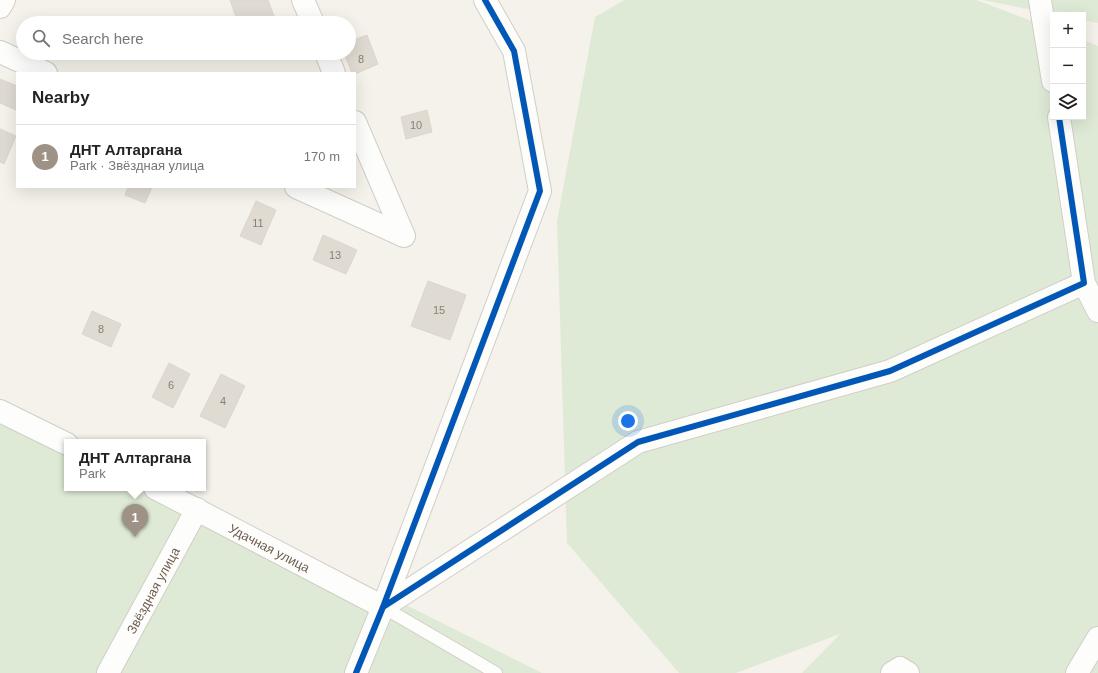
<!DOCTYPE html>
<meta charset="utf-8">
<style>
body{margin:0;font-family:Arial,sans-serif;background:#f6f6f6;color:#222}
.controls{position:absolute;right:12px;top:12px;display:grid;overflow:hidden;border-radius:0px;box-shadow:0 4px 16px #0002}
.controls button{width:36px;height:36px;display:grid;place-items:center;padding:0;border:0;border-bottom:1px solid #e0e0e0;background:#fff;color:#222;font:20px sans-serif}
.you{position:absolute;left:628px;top:421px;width:14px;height:14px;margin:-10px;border:3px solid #fff;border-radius:50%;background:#1a73e8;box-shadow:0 0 0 6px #1a73e833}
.badge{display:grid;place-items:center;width:26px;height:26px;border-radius:50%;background:#9d9285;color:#fff;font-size:13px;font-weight:700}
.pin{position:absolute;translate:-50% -33px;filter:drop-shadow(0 1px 2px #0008)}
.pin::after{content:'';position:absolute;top:21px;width:14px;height:12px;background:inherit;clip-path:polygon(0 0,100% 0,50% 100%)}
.popup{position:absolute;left:64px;top:439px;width:142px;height:52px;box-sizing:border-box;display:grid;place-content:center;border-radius:0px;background:#fff;filter:drop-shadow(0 1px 3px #0005);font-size:13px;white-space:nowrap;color:#767676}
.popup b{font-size:15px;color:#222}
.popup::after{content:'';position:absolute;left:50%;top:100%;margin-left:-8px;border:8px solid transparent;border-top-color:#fff}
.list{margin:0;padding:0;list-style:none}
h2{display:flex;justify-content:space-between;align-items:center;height:52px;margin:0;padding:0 16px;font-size:17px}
h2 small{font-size:13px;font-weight:400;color:#767676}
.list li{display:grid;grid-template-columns:26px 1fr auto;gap:12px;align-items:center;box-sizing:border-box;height:64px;padding:0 16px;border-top:1px solid #e0e0e0}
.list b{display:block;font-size:15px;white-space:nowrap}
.list p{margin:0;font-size:13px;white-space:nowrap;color:#767676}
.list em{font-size:13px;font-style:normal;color:#767676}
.icon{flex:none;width:22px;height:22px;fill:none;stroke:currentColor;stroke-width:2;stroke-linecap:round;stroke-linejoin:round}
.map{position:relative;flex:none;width:1098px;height:673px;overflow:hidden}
.search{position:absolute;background:#fff;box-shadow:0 4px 16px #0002;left:16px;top:16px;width:340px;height:44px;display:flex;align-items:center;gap:10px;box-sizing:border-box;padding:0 14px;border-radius:22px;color:#767676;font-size:15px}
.panel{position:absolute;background:#fff;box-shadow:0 4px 16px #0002;left:16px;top:72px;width:340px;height:116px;border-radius:0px}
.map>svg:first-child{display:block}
.green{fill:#dfead6}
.building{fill:#dfdbd2;stroke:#dcd6cd}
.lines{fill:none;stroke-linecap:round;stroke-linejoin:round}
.lane-casing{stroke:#d2cec7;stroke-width:14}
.street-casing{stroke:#d2cec7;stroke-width:24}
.secondary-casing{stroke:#d2cec7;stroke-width:24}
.lane{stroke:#fdfdfc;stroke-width:12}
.street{stroke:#fdfdfc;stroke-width:22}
.secondary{stroke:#fdfdfc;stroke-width:22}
.cycleway-casing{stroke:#fcf8eb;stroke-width:8}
.cycleway{stroke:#0057b8;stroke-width:6}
.labels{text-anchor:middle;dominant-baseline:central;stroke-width:4;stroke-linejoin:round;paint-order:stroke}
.number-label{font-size:11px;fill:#8c7e70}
.street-label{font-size:13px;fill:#6e5e4e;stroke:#fcf8eb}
</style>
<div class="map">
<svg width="1098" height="673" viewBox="0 0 1098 673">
<rect width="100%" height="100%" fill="#f4f2ea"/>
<!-- green -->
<path class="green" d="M624 0H976L1053 29V117H1083V40L1098 46V673H802L840 634 736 673H679L567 543 557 221 595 17Z
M983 0H1098V23L1083 20V15H1057Z
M0 402 80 442H67V488H172L542 673H0Z"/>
<!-- building -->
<path class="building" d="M230 0H268L274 16 251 23H238Z
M33 17 48 23H31Z
M367 35 378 64 355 74 352 73 344 53H349V42Z
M0 79 17 86 16 110 0 103Z
M427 110 432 132 406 139 401 117Z
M0 129 16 136 4 164 0 162Z
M128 187H152L145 203 125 195Z
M256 201 276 210 261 245 240 236Z
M323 235 357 250 346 274 313 260Z
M428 281 466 295 450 340 411 326Z
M92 311 121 324 111 347 82 334Z
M169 363 190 374 173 408 152 397Z
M221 374 245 386 225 428 200 416Z"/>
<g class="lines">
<defs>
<path id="lane" d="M383 607 496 673"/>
<g id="street">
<path d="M303 0 313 23"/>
<path d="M1040 0 1053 81"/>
<path d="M0 7 4 0"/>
<path d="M0 52 46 73"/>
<path d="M326 53 334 73"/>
<path d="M296 187 404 236 355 122"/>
<path d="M1084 283 1098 311"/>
<path d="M383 607 638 442 890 371 1084 283 1059 117"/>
<path id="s1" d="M108 673 197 509"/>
<path d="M356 673 383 607 540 191 514 51 485 0"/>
<path d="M892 673 900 668 908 673"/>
<path d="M1077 673 1098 638"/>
</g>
<g id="secondary">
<path d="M0 411 67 444"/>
<path id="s2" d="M155 488 383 607"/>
</g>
</defs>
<!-- lane casing -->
<use href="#lane" class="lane-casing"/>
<!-- street casing -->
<use href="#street" class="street-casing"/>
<!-- secondary casing -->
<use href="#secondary" class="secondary-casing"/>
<!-- lane -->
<use href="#lane" class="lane"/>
<!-- street -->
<use href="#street" class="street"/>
<!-- secondary -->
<use href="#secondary" class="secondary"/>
<defs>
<path id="cycleway" d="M383 607 638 442 890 371 1084 283 1059 117
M356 673 383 607 540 191 514 51 485 0"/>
</defs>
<!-- cycleway casing -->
<use href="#cycleway" class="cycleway-casing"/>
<!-- cycleway -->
<use href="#cycleway" class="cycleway"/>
</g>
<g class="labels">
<!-- number labels -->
<g class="number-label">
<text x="361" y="59">8</text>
<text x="416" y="125">10</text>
<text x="258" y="223">11</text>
<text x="335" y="255">13</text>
<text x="439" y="310">15</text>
<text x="101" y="329">8</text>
<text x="171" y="385">6</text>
<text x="223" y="401">4</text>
</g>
<!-- street labels -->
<g class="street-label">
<text stroke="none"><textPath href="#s2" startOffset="129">Удачная улица</textPath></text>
<text stroke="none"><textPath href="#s1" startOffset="94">Звёздная улица</textPath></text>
</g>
</g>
</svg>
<div class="controls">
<button>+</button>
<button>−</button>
<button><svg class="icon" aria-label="layers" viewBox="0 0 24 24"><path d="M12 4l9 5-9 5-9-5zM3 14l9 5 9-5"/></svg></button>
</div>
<div class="you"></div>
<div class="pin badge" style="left:135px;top:537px">1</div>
<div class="popup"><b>ДНТ Алтаргана</b>Park</div>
<div class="search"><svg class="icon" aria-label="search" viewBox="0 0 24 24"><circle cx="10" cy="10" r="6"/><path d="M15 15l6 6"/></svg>Search here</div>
<section class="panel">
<h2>Nearby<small></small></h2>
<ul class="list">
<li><span class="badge">1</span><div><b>ДНТ Алтаргана</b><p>Park · Звёздная улица</p></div><em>170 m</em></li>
</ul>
</section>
</div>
